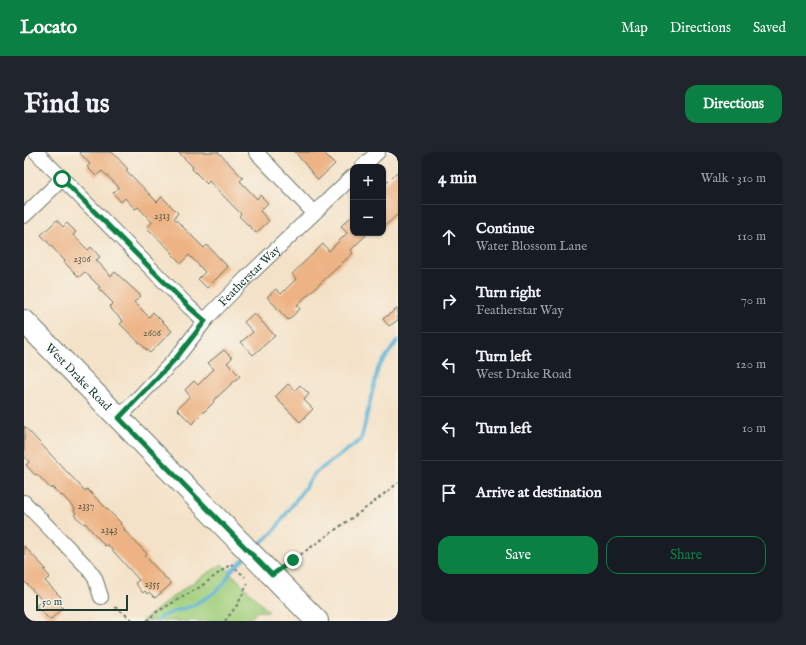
<!DOCTYPE html>
<meta charset="utf-8">
<style>
body{margin:0;font-family:"IM FELL English",serif;background:#20242c;color:#f1f3f6}
.controls{position:absolute;right:12px;top:12px;display:grid;overflow:hidden;border-radius:8px;box-shadow:0 1px 3px #0004}
.controls button{width:36px;height:36px;display:grid;place-items:center;padding:0;border:0;border-bottom:1px solid #363941;background:#171b24;color:#f1f3f6;font:20px sans-serif}
.scale{position:absolute;left:12px;bottom:10px;width:92px;box-sizing:border-box;padding-left:4px;border:2px solid #1f3d34;border-top:0;font-size:11px;line-height:14px;white-space:nowrap;color:#1f3d34;-webkit-text-stroke:3px #f7f3e8;paint-order:stroke}
.stop{position:absolute;width:12px;height:12px;margin:-9px;border:3px solid #0b8043;border-radius:50%;background:#fff}
.stop.end{background:#0b8043;border-color:#fff;box-shadow:0 1px 4px #0008}
.list{margin:0;padding:0;list-style:none}
h2{display:flex;justify-content:space-between;align-items:center;height:52px;margin:0;padding:0 16px;font-size:17px}
h2 small{font-size:13px;font-weight:400;color:#9ea1a6}
.list li{display:grid;grid-template-columns:26px 1fr auto;gap:12px;align-items:center;box-sizing:border-box;height:64px;padding:0 16px;border-top:1px solid #363941}
.list b{display:block;font-size:15px;white-space:nowrap}
.list p{margin:0;font-size:13px;white-space:nowrap;color:#9ea1a6}
.list em{font-size:13px;font-style:normal;color:#9ea1a6}
.actions{display:flex;gap:8px;padding:12px 16px}
.actions a{flex:1;padding:9px 0;border:1px solid #0b8043;border-radius:12px;text-align:center;font-size:14px;color:#0b8043}
.actions .main{background:#0b8043;color:#fff}
.icon{flex:none;width:22px;height:22px;fill:none;stroke:currentColor;stroke-width:2;stroke-linecap:round;stroke-linejoin:round}
.map{position:relative;flex:none;width:374px;height:469px;overflow:hidden;border-radius:12px}
header{display:flex;align-items:center;gap:24px;box-sizing:border-box;height:56px;padding:0 20px;background:#0b8043;color:#fff}
header strong{font-size:19px}
nav{display:flex;gap:22px;margin-inline-start:auto;font-size:14px}
.intro{display:flex;align-items:center;justify-content:space-between;box-sizing:border-box;height:96px;padding:0 24px}
h1{margin:0;font-size:28px}
.button{padding:10px 18px;border-radius:12px;background:#0b8043;color:#fff;font-size:14px;font-weight:700}
main{display:flex;gap:24px;padding:0 24px}
aside{flex:1;background:#171b24;border-radius:12px;box-shadow:0 1px 3px #0004}
.map>svg:first-child{display:block}
.green{fill:#a1cf7c;stroke:#608658}
.lines{fill:none;stroke-linecap:round;stroke-linejoin:round}
.stream{stroke:#59b3d7;stroke-width:3.5}
.building{fill:#edb384}
.minor-casing{stroke:#6a7768;stroke-width:16}
.primary-casing{stroke:#6a7768;stroke-width:24}
.path{stroke:#6a7768;stroke-width:2;stroke-dasharray:3 3;stroke-linecap:butt}
.minor{stroke:#fff;stroke-width:14}
.primary{stroke:#fff;stroke-width:22}
.route{stroke:#0b8043;stroke-width:5}
.labels{text-anchor:middle;dominant-baseline:central;stroke-width:4;stroke-linejoin:round;paint-order:stroke}
.number-label{font-size:10px;fill:#525a48}
.street-label{font-size:12px;fill:#1f3d34;stroke:#f7f3e8}
</style>
<header>
<strong>Locato</strong>
<nav><a>Map</a><a>Directions</a><a>Saved</a></nav>
</header>
<div class="intro"><h1>Find us</h1><a class="button">Directions</a></div>
<main>
<div class="map">
<svg width="374" height="469" viewBox="0 0 374 469">
<rect width="100%" height="100%" fill="#f7f3e8"/>
<filter id="ink" filterUnits="userSpaceOnUse"><feTurbulence type="fractalNoise" baseFrequency=".025" numOctaves="2"/><feDisplacementMap in="SourceGraphic" scale="8" xChannelSelector="R" yChannelSelector="G"/><feConvolveMatrix kernelMatrix="1 2 1 2 8 2 1 2 1" color-interpolation-filters="sRGB"/></filter>
<filter id="wash" filterUnits="userSpaceOnUse"><feTurbulence type="fractalNoise" baseFrequency=".012" numOctaves="4" result="noise"/><feDisplacementMap in="SourceGraphic" scale="16" xChannelSelector="R" yChannelSelector="G"/><feGaussianBlur stdDeviation="0.9" result="paint"/><feColorMatrix in="noise" values="0 0 0 0 0 0 0 0 0 0 0 0 0 0 0 0 0 1.4 0 .05"/><feComposite in="paint" operator="in"/></filter>
<g filter="url(#wash)">
<rect width="100%" height="100%" fill="#f4e2c8"/>
<!-- green -->
<path class="green" d="M198 412 245 460 234 459 224 469H118L158 438Z"/>
<g class="lines">
<!-- stream -->
<path class="stream" d="M232 395 250 379 291 321 337 288 354 216 374 188
M133 469 137 465 153 458 166 455 187 443 200 432 207 419 222 405"/>
</g>
<g id="blocks">
<!-- building -->
<path class="building" d="M55 0H88L104 17 102 18 133 50 138 45 154 61 150 66 180 96 183 93 204 115 183 136 174 127 181 120 165 103 157 111 148 102 149 101 123 76 128 70 114 55 111 57 101 46 97 50 89 41 95 35 78 19 72 24 63 15 66 12Z
M154 0H194L219 26 216 29 233 47 236 43 244 51 236 59 245 69 232 81 215 64 217 62 185 29 183 32 168 17 169 15Z
M271 0H299L311 12 294 28Z
M374 19V62L359 76V34Z
M329 63V81H344L327 98 329 101 273 153 276 157 264 168 243 145 252 137 257 142 272 127 268 122 299 92 305 99 323 81 317 74Z
M33 68 39 75 43 71 52 80 49 83 64 98 67 95 76 105 72 108 87 124 91 120 117 144 110 150 125 165 129 160 148 179 126 201 96 172 99 169 85 155 89 151 74 136 76 135 61 120 55 125 40 110 41 109 17 83Z
M374 156V168L365 174 359 167Z
M230 161 251 184 229 203 217 190 229 180 220 170Z
M200 198 208 206 203 211 216 224 189 249 190 250 168 272 153 257 166 244 161 238 170 229 174 233 190 217 184 211Z
M264 232 271 238 276 233 285 242 280 248 289 257 276 270 251 245Z
M0 274 61 339 63 337 97 371 96 372 101 377 100 378 123 402 121 404 147 432 131 446 125 440 123 442 121 439 119 441 111 431 115 428 84 393H82L81 394 61 371 60 372 50 363 52 361 50 359 51 357 38 343 37 344 28 335 27 337 13 322 11 323 2 313 5 310 0 304Z
M0 394 22 417 20 418 26 425 21 429 37 445 33 450 39 456 26 468 12 454 18 448 0 429Z"/>
</g>
</g>
<g filter="url(#ink)">
<use href="#blocks" fill-opacity="0" stroke="#6a7768" stroke-width="1"/>
<g class="lines">
<defs>
<g id="minor">
<path d="M12 0 165 155 181 169"/>
<path d="M232 0 290 61"/>
<path d="M338 15 354 0"/>
<path d="M0 64 38 27"/>
<path id="s1" d="M95 266 153 205 184 165 221 127 329 24"/>
<path d="M0 350 63 415 71 426 77 445"/>
</g>
<g id="primary">
<path id="s2" d="M0 169 293 469"/>
</g>
</defs>
<!-- minor casing -->
<use href="#minor" class="minor-casing"/>
<!-- primary casing -->
<use href="#primary" class="primary-casing"/>
<!-- path -->
<path class="path" d="M262 413 346 353 374 331
M91 455 110 469
M123 469 131 461 176 435 207 412 221 425
M201 469 214 452 224 431"/>
<!-- minor -->
<use href="#minor" class="minor"/>
<!-- primary -->
<use href="#primary" class="primary"/>
</g>
</g>
<g class="lines" filter="url(#ink)">
<!-- route -->
<path class="route" d="M38 27 165 155 181 169 153 205 95 266 248 423 269 408"/>
</g>
<g class="labels">
<!-- number labels -->
<g class="number-label">
<text x="138" y="64">2313</text>
<text x="58" y="107">2306</text>
<text x="128" y="181">2606</text>
<text x="62" y="354">2337</text>
<text x="85" y="378">2343</text>
<text x="128" y="432">2355</text>
</g>
<!-- street labels -->
<g class="street-label">
<text stroke="none"><textPath href="#s1" startOffset="193">Featherstar Way</textPath></text>
<text stroke="none"><textPath href="#s2" startOffset="78">West Drake Road</textPath></text>
</g>
</g>
</svg>
<div class="controls">
<button>+</button>
<button>−</button>
</div>
<div class="scale">50 m</div>
<div class="stop" style="left:38px;top:27px"></div>
<div class="stop end" style="left:269px;top:408px"></div>
</div>
<aside>
<h2>4 min<small>Walk · 310 m</small></h2>
<ul class="list">
<li><svg class="icon" aria-label="ahead" viewBox="0 0 24 24"><path d="M12 20V5M6 11l6-6 6 6"/></svg><div><b>Continue</b><p>Water Blossom Lane</p></div><em>110 m</em></li>
<li><svg class="icon" aria-label="right" viewBox="0 0 24 24"><path d="M7 20v-9h11M14 6l5 5-5 5"/></svg><div><b>Turn right</b><p>Featherstar Way</p></div><em>70 m</em></li>
<li><svg class="icon" aria-label="left" viewBox="0 0 24 24"><path d="M17 20v-9H6M10 6l-5 5 5 5"/></svg><div><b>Turn left</b><p>West Drake Road</p></div><em>120 m</em></li>
<li><svg class="icon" aria-label="left" viewBox="0 0 24 24"><path d="M17 20v-9H6M10 6l-5 5 5 5"/></svg><div><b>Turn left</b></div><em>10 m</em></li>
<li><svg class="icon" aria-label="arrive" viewBox="0 0 24 24"><path d="M6 21V4h12l-3 4 3 4H6"/></svg><div><b>Arrive at destination</b></div></li>
</ul>
<div class="actions"><a class="main">Save</a><a>Share</a></div>
</aside>
</main>
